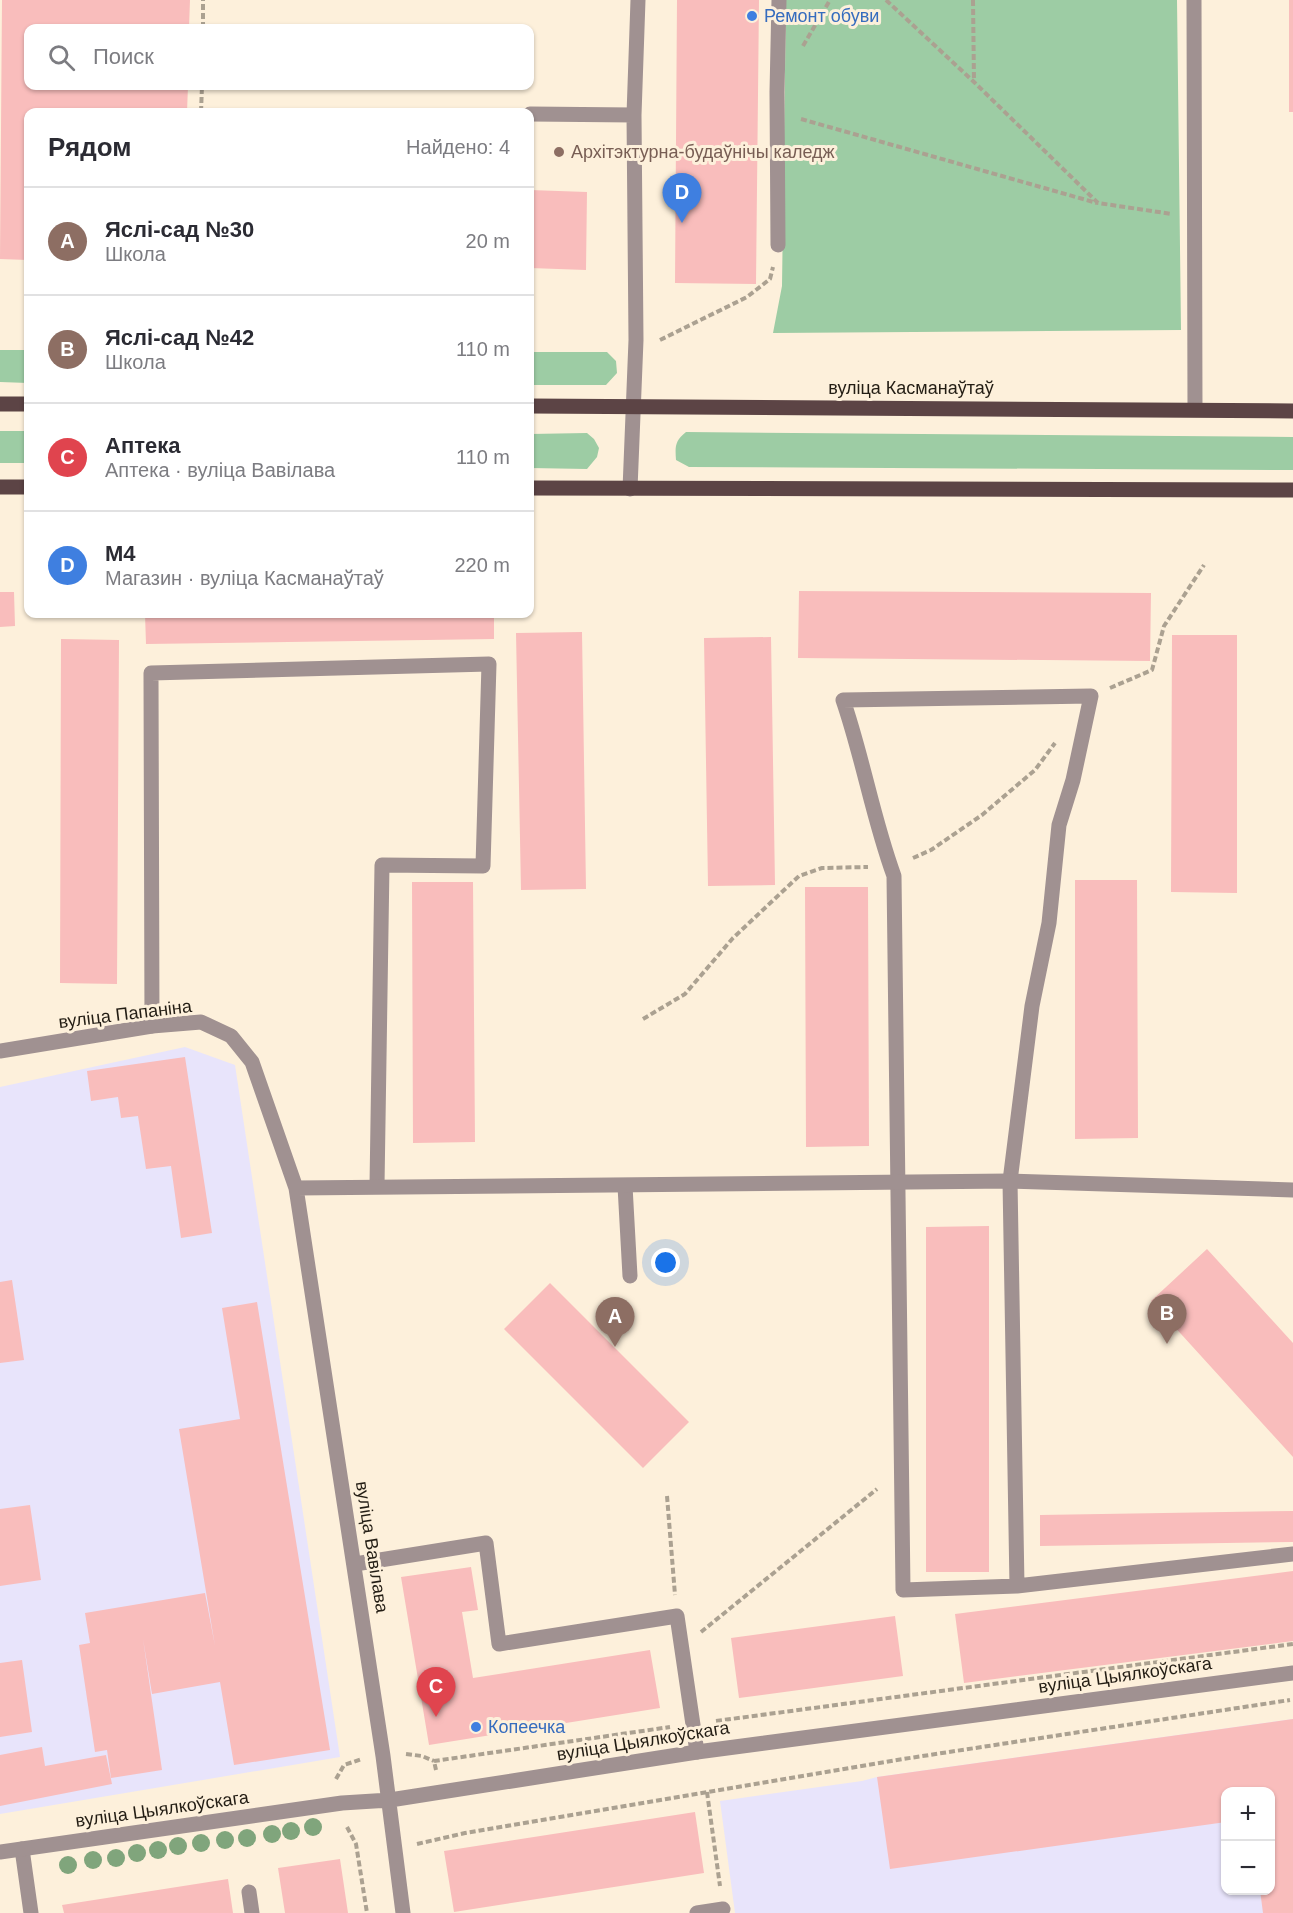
<!DOCTYPE html>
<html lang="ru">
<meta charset="utf-8">
<style>
body{margin:0;font-family:Helvetica,sans-serif;background:#f7f7f7;color:#2b2b33}
.controls{position:absolute;right:18px;bottom:18px;display:grid;overflow:hidden;border-radius:12px;box-shadow:0 2px 4px #0004}
.controls button{width:54px;height:54px;display:grid;place-items:center;padding:0;border:0;border-bottom:2px solid #e1e1e2;background:#fff;color:#2b2b33;font:30px sans-serif}
.you{position:absolute;left:666px;top:1263px;width:21px;height:21px;margin:-15px;border:4px solid #fff;border-radius:50%;background:#1a73e8;box-shadow:0 0 0 9px #1a73e833}
.badge{display:grid;place-items:center;width:39px;height:39px;border-radius:50%;background:#0f766e;color:#fff;font-size:20px;font-weight:700}
.pin{position:absolute;translate:-50% -50px;filter:drop-shadow(0 2px 3px #0008)}
.pin::after{content:'';position:absolute;top:32px;width:21px;height:18px;background:inherit;clip-path:polygon(0 0,100% 0,50% 100%)}
.list{margin:0;padding:0;list-style:none}
h2{display:flex;justify-content:space-between;align-items:center;height:78px;margin:0;padding:0 24px;font-size:26px}
h2 small{font-size:20px;font-weight:400;color:#7c7c81}
.list li{display:grid;grid-template-columns:39px 1fr auto;gap:18px;align-items:center;box-sizing:border-box;height:108px;padding:0 24px;border-top:2px solid #e1e1e2}
.list b{display:block;font-size:22px;white-space:nowrap}
.list p{margin:0;font-size:20px;white-space:nowrap;color:#7c7c81}
.list em{font-size:20px;font-style:normal;color:#7c7c81}
.icon{flex:none;width:33px;height:33px;fill:none;stroke:currentColor;stroke-width:2;stroke-linecap:round;stroke-linejoin:round}
.map{position:relative;flex:none;width:1293px;height:1913px;overflow:hidden}
.search{position:absolute;background:#fff;box-shadow:0 2px 4px #0004;left:24px;top:24px;width:510px;height:66px;display:flex;align-items:center;gap:15px;box-sizing:border-box;padding:0 21px;border-radius:12px;color:#7c7c81;font-size:22px}
.panel{position:absolute;background:#fff;box-shadow:0 2px 4px #0004;left:24px;top:108px;width:510px;height:510px;border-radius:12px}
.map>svg:first-child{display:block}
.industrial{fill:#e8e4fb;fill-rule:evenodd}
.green{fill:#9dcca4}
.building{fill:#f9bdbc}
.lines{fill:none;stroke-linecap:round;stroke-linejoin:round}
.path{stroke:#aba191;stroke-width:4;stroke-dasharray:6 3;stroke-linecap:butt}
.service{stroke:#a09191;stroke-width:15}
.minor{stroke:#a09191;stroke-width:15}
.primary{stroke:#5c4445;stroke-width:15}
.tree{fill:#80a57c}
.shop-dot{fill:#3f7fe0;stroke:#fdf0db;stroke-width:2}
.education-dot{fill:#8d6e63;stroke:#fdf0db;stroke-width:2}
.labels{text-anchor:middle;dominant-baseline:central;stroke-width:6;stroke-linejoin:round;paint-order:stroke}
.shop-label{font-size:18px;fill:#366cbe;stroke:#fdf0db;text-anchor:start}
.education-label{font-size:18px;fill:#785e54;stroke:#fdf0db;text-anchor:start}
.street-label{font-size:18px;fill:#231d14;stroke:#fdf0db}
</style>
<div class="map">
<svg width="1293" height="1913" viewBox="0 0 1293 1913">
<rect width="100%" height="100%" fill="#fdf0db"/>
<!-- industrial -->
<path class="industrial" d="M185 1047 235 1065 340 1757 0 1814V1087Z
M1293 1719V1913H735L720 1801 862 1781 877 1777ZM1226 1792H1270V1890H1226Z"/>
<!-- green -->
<path class="green" d="M786 0H1177L1181 330 773 333 782 286Z
M0 350H28V383L0 382Z
M530 352H607L616 361 617 373 606 385H530Z
M0 431H28V463H0Z
M686 432 1293 437V470L689 467 676 460C675 446 675 441 686 432Z
M587 433 594 439 599 448 597 457 587 469 530 468V434Z"/>
<!-- building -->
<path class="building" d="M2 0H190L189 28H28V86H188L187 112H28V260L0 259Z
M677 0H759L756 284 675 283Z
M1289 0H1293V112H1289Z
M530 190 587 192 586 270 530 268Z
M799 591 1151 593 1150 661 798 658Z
M0 592H14L15 626 0 627Z
M145 614H494V639L146 644Z
M582 632 586 889 521 890 516 633Z
M1172 635H1237V893L1171 892Z
M771 637 775 885 708 886 704 638Z
M61 639 119 640 117 984 60 983Z
M1075 880H1137L1138 1138 1075 1139Z
M412 882H473L475 1142 413 1143Z
M805 887H868L869 1146 806 1147Z
M185 1057 212 1233 181 1238 171 1166 146 1169 138 1116 121 1118 118 1097 91 1101 87 1071Z
M989 1226V1572H926V1227Z
M1207 1249 1293 1343V1457L1151 1301Z
M12 1280 24 1360 0 1363V1282Z
M550 1283 689 1422 643 1468 504 1329Z
M257 1302 330 1750 234 1765 220 1682 152 1694 143 1639 162 1770 111 1778 107 1750 95 1752 79 1645 90 1643 85 1613 205 1593 215 1646 179 1429 240 1419 222 1308Z
M30 1505 41 1580 0 1586V1509Z
M1293 1511V1542L1040 1546V1515Z
M471 1567 478 1610 462 1612 473 1678 650 1650 660 1708 429 1745 401 1577Z
M1293 1571V1641L964 1683 955 1614Z
M895 1616 903 1676 739 1698 731 1638Z
M22 1660 32 1732 0 1737V1663Z
M1293 1719V1913H1263L1260 1890H1270V1792H1226V1822L890 1869 877 1777Z
M42 1747 45 1766 106 1755 112 1784 0 1806V1755Z
M695 1812 704 1873 454 1912 444 1851Z
M340 1859 348 1913H285L278 1868Z
M228 1879 233 1913H64L62 1905Z"/>
<g class="lines">
<!-- path -->
<path class="path" d="M886 0 974 82 1098 203 1172 214
M973 0 974 82
M203 28V0
M803 46 830 0
M201 112 202 86
M801 119 1097 203
M660 340 747 297 770 279 773 267
M1110 688 1152 670 1164 626 1204 565
M913 858 931 850 982 815 1035 770 1055 743
M643 1019 685 994 733 938 799 876 822 868 868 867
M667 1496 675 1595
M701 1632 877 1489
M716 1721 1293 1644
M406 1754 422 1756 434 1761
M436 1770 434 1761 670 1727
M336 1779 344 1765 362 1759
M707 1792 720 1886
M347 1827 356 1844 367 1913
M417 1844 465 1833 903 1759 1290 1700"/>
<!-- service -->
<path class="service" d="M1194 0 1195 409
M530 114 634 115
M778 245 777 92 779 0
M630 489 636 340 634 115 638 0
M1091 696 1073 780 1059 825 1049 923 1032 1006 1010 1181 1017 1586 903 1590 894 876C873 819 863 758 843 700Z
M152 1026 151 673 489 664 483 866 382 865 377 1186
M625 1186 630 1276
M355 1564 486 1543 499 1644 677 1616 697 1752
M1017 1586 1293 1554
M22 1849 31 1913
M249 1892 252 1913
M697 1913 723 1909"/>
<!-- minor -->
<path class="minor" d="M0 1051 152 1026 201 1022 231 1036 252 1062 296 1188 383 1756 403 1913
M296 1188 1010 1181 1293 1190
M0 1852 342 1803 390 1800 697 1752 1293 1673"/>
<!-- primary -->
<path class="primary" d="M0 404H28
M530 406 1293 411
M0 487H28
M530 488 1293 490"/>
</g>
<!-- trees -->
<g class="tree">
<circle cx="313" cy="1827" r="9"/>
<circle cx="291" cy="1831" r="9"/>
<circle cx="272" cy="1834" r="9"/>
<circle cx="247" cy="1838" r="9"/>
<circle cx="225" cy="1840" r="9"/>
<circle cx="201" cy="1843" r="9"/>
<circle cx="178" cy="1846" r="9"/>
<circle cx="158" cy="1850" r="9"/>
<circle cx="137" cy="1853" r="9"/>
<circle cx="116" cy="1858" r="9"/>
<circle cx="93" cy="1860" r="9"/>
<circle cx="68" cy="1865" r="9"/>
</g>
<!-- markers -->
<g class="shop-dot">
<circle cx="752" cy="16" r="6"/>
<circle cx="476" cy="1727" r="6"/>
</g>
<circle class="education-dot" cx="559" cy="152" r="6"/>
<g class="labels">
<!-- shop labels -->
<g class="shop-label">
<text x="764" y="16">Ремонт обуви</text>
<text x="488" y="1727">Копеечка</text>
</g>
<!-- education labels -->
<g class="education-label">
<text x="571" y="152">Архітэктурна-будаўнічы каледж</text>
</g>
<!-- street labels -->
<g class="street-label">
<text x="911" y="388">вуліца Касманаўтаў</text>
<text transform="translate(125 1014) rotate(-7)">вуліца Папаніна</text>
<text transform="translate(372 1547) rotate(81)">вуліца Вавілава</text>
<text transform="translate(1125 1675) rotate(-8)">вуліца Цыялкоўскага</text>
<text transform="translate(643 1741) rotate(-9)">вуліца Цыялкоўскага</text>
<text transform="translate(162 1809) rotate(-8)">вуліца Цыялкоўскага</text>
</g>
</g>
</svg>
<div class="controls">
<button>+</button>
<button>−</button>
</div>
<div class="you"></div>
<div class="pin badge" style="left:615px;top:1347px;background:#8d6e63">A</div>
<div class="pin badge" style="left:1167px;top:1344px;background:#8d6e63">B</div>
<div class="pin badge" style="left:436px;top:1717px;background:#e0444e">C</div>
<div class="pin badge" style="left:682px;top:223px;background:#3f7fe0">D</div>
<div class="search"><svg class="icon" aria-label="search" viewBox="0 0 24 24"><circle cx="10" cy="10" r="6"/><path d="M15 15l6 6"/></svg>Поиск</div>
<section class="panel">
<h2>Рядом<small>Найдено: 4</small></h2>
<ul class="list">
<li><span class="badge" style="background:#8d6e63">A</span><div><b>Яслі-сад №30</b><p>Школа</p></div><em>20 m</em></li>
<li><span class="badge" style="background:#8d6e63">B</span><div><b>Яслі-сад №42</b><p>Школа</p></div><em>110 m</em></li>
<li><span class="badge" style="background:#e0444e">C</span><div><b>Аптека</b><p>Аптека · вуліца Вавілава</p></div><em>110 m</em></li>
<li><span class="badge" style="background:#3f7fe0">D</span><div><b>M4</b><p>Магазин · вуліца Касманаўтаў</p></div><em>220 m</em></li>
</ul>
</section>
</div>
